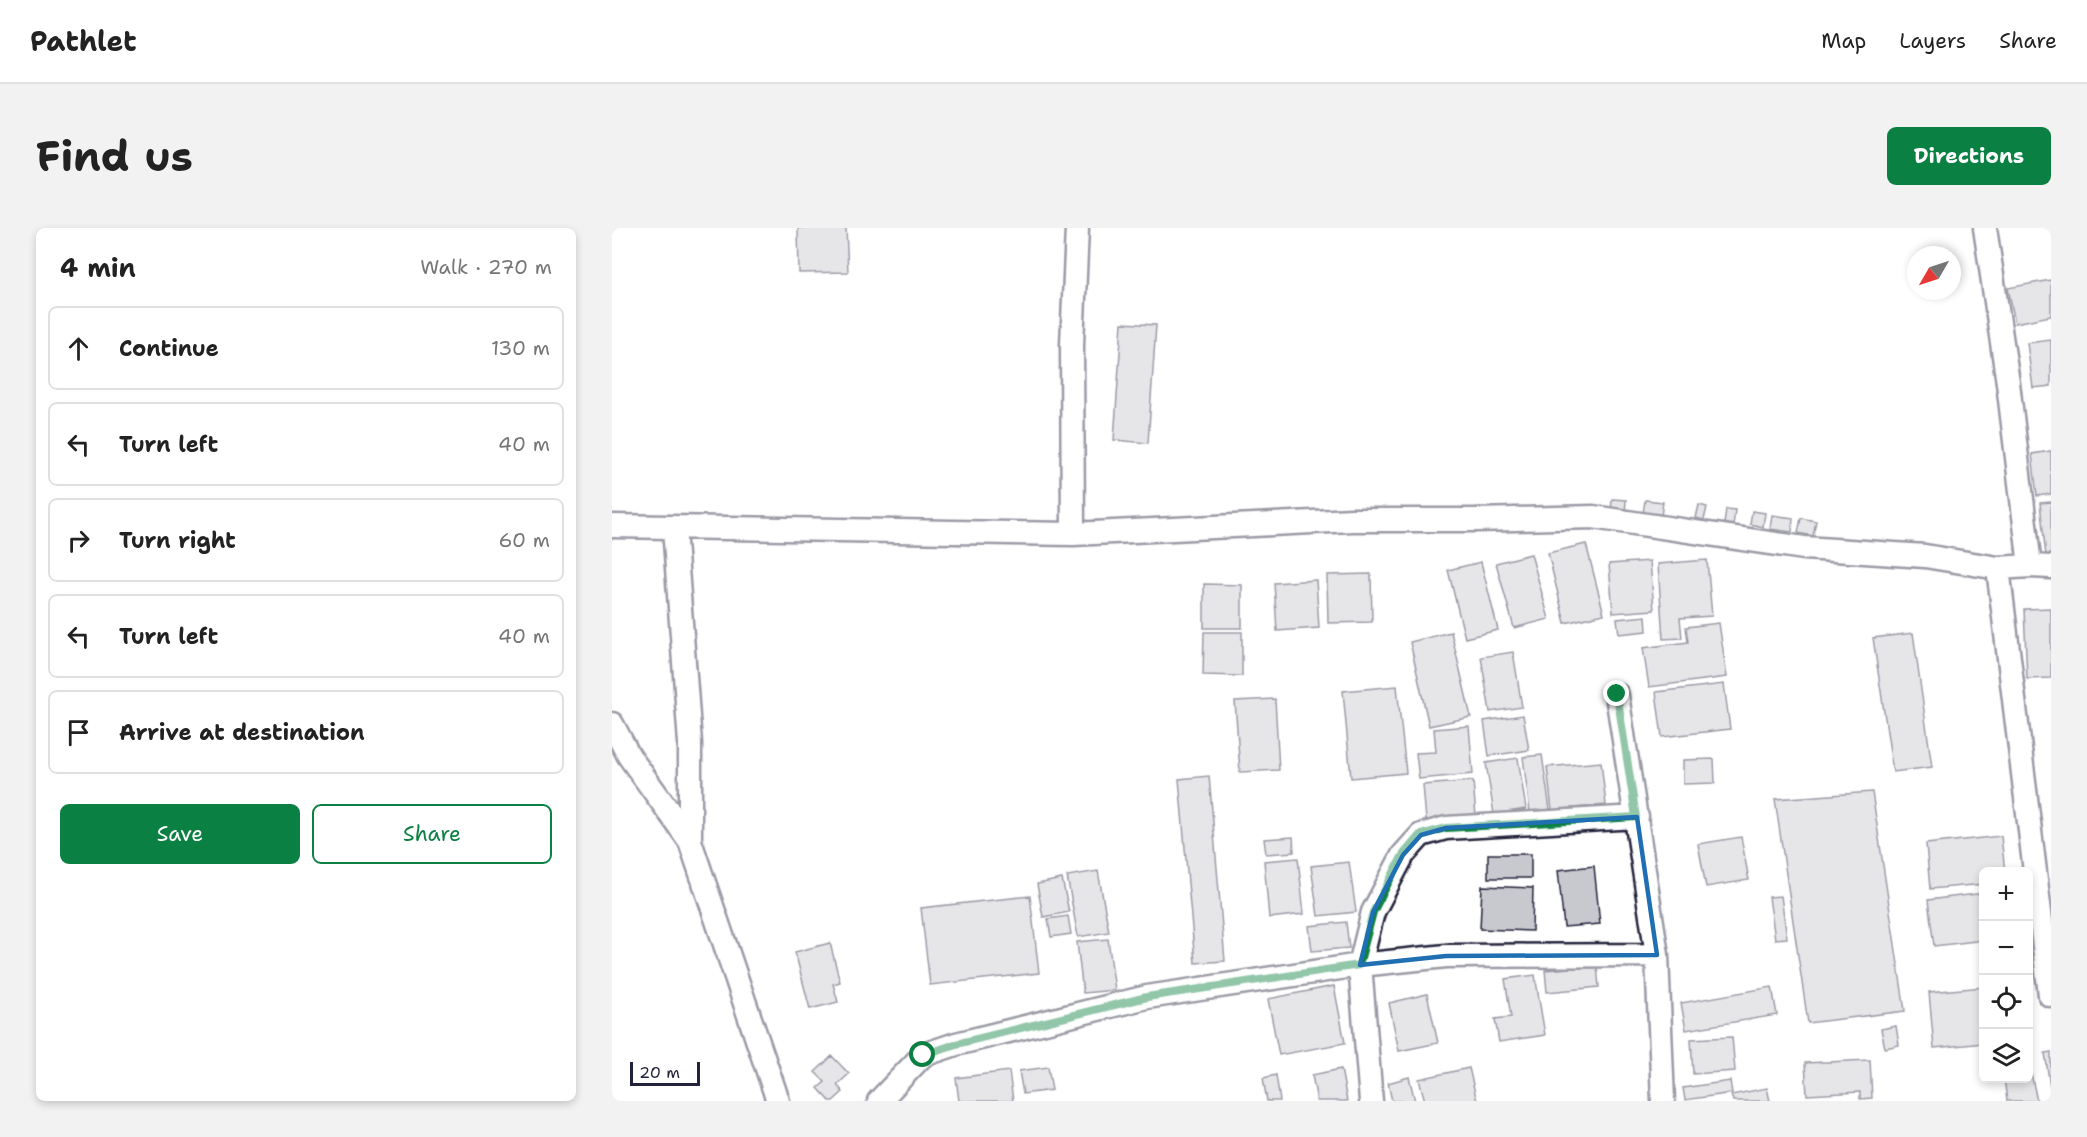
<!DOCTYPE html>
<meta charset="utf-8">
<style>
body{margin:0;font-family:"Shantell Sans",sans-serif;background:#f2f2f2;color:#222}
.controls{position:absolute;right:18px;bottom:18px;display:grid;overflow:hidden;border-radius:9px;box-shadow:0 3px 9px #0003}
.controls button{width:54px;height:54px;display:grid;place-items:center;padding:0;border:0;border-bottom:2px solid #e0e0e0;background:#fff;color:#222;font:30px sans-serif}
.compass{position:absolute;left:1295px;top:18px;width:54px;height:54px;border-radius:50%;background:#fff;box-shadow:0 3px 9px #0003;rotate:231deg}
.scale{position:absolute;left:18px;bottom:15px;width:70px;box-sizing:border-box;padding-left:6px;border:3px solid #22223b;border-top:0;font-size:16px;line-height:21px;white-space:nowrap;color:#22223b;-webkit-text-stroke:4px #fff;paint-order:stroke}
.stop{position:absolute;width:18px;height:18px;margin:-14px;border:4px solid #0b8043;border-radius:50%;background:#fff}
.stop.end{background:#0b8043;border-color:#fff;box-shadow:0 2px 6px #0008}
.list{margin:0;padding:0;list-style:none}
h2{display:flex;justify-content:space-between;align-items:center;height:78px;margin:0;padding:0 24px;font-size:26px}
h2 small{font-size:20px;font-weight:400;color:#767676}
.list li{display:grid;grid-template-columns:39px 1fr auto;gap:18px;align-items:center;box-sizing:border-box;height:84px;margin:0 12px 12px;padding:0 12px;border:2px solid #e0e0e0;border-radius:9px}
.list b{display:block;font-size:22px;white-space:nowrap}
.list em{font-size:20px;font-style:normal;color:#767676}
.actions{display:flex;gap:12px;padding:18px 24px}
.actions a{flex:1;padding:14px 0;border:2px solid #0b8043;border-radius:9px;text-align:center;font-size:21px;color:#0b8043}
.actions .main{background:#0b8043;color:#fff}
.icon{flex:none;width:33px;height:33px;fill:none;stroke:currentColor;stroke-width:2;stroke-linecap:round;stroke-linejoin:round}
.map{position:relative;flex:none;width:1439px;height:873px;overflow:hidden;border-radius:9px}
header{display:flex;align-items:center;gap:36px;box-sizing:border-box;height:84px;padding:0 30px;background:#fff;border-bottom:2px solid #e0e0e0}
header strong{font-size:28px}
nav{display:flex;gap:33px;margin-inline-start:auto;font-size:21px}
.intro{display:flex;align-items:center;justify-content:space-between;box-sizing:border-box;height:144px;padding:0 36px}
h1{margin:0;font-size:42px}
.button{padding:15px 27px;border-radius:9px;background:#0b8043;color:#fff;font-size:21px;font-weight:700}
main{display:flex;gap:36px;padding:0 36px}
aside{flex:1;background:#fff;border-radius:9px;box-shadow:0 3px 9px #0003}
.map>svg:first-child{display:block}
.building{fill:#c8c8cf;stroke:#22223b;stroke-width:1.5}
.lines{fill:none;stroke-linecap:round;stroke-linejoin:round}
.street-casing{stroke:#22223b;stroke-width:27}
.street{stroke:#fff;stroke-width:22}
.route{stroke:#0b8043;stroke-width:8}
.marked{fill:none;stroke:#1f6fb2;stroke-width:4.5;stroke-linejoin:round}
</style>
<header>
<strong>Pathlet</strong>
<nav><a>Map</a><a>Layers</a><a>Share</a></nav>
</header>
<div class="intro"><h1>Find us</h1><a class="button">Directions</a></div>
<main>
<aside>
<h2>4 min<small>Walk · 270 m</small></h2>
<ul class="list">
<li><svg class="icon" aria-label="ahead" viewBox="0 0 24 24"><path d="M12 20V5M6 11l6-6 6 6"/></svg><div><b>Continue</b></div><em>130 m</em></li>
<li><svg class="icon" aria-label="left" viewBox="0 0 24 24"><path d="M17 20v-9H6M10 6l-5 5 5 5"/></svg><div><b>Turn left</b></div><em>40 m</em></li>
<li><svg class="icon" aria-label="right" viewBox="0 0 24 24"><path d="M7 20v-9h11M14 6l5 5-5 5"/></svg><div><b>Turn right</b></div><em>60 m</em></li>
<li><svg class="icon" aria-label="left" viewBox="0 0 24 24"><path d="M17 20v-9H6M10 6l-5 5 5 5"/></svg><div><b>Turn left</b></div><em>40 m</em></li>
<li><svg class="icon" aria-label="arrive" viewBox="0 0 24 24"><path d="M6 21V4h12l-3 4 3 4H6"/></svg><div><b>Arrive at destination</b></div></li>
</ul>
<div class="actions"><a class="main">Save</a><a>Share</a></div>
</aside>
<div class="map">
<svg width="1439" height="873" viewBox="0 0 1439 873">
<rect width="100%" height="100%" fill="#fff"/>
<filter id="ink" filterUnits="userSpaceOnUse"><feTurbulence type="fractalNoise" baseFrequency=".0167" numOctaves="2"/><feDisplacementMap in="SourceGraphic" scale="12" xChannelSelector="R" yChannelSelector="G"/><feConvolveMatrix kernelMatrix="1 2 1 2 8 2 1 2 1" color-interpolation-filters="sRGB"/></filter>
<g filter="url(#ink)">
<!-- building -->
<path class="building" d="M186 0H234L236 44 187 45Z
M1439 52V88L1403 95 1396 60Z
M510 95 544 97 536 215 502 212Z
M1439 112V158L1421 160 1415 115Z
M1439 223V266L1425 268 1420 226Z
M1000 271 1014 272 1013 286 999 285Z
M1033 272 1051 274 1049 288 1031 286Z
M1439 274V327L1434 328 1428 275Z
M1087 277 1095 279 1092 292 1084 290Z
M1114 281 1123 282 1121 298 1112 296Z
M1140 283 1153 285 1151 299 1138 296Z
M1160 287 1181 290 1180 304 1158 301Z
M1189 290 1204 293 1201 308 1186 305Z
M974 316 992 386 953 395 936 325Z
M919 326 937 391 902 400 884 335Z
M1095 332 1100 388 1068 390 1070 410 1051 411 1046 336Z
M1038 333 1042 382 1001 385 997 336Z
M869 334 886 402 853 410 836 342Z
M759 346 760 394 716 395 715 347Z
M704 352 707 400 665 403 662 355Z
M592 356 630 357V400H592Z
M1439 380V450L1415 451 1412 381Z
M1034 388 1035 403 1007 406 1005 391Z
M1107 395 1115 449 1037 459 1031 420 1076 414 1074 399Z
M592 404H630V448L591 447Z
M839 404 859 489 817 498 798 414Z
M1301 405 1320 539 1281 544 1261 410Z
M901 424 910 479 878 484 869 429Z
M1112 456 1118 501 1050 509 1044 464Z
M785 458 794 545 739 550 731 463Z
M663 471 667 542 628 544 623 473Z
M911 487 917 522 877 528 872 493Z
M857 498 861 546 807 551 804 525 824 524 822 501Z
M930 527 938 582 918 584 911 529Z
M906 530 914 581 882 586 874 535Z
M1102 531 1103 555 1071 556V532Z
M989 534 994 577 940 582 935 539Z
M597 548 613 733 583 735 567 551Z
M861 553 864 588 814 592 811 557Z
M1260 564 1293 783 1196 795 1163 571Z
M1389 608 1393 644H1372V656L1318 661 1314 616Z
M681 609 682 624 654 626 652 611Z
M1129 609 1137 652 1094 659 1086 616Z
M876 626H919V650H876Z
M686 630 692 686 657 690 652 633Z
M737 634 744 684 706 688 699 638Z
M982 638 988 696 952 699 946 642Z
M486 643 497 704 466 709 455 648Z
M450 651 457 684 431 689 425 656Z
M870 658 921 660 920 703 868 701Z
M1372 665V712L1322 718 1316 672Z
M418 668 427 745 318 757 309 680Z
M1169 668 1175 710 1163 711 1157 669Z
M456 688 459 706 439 709 436 691Z
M734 694 737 720 700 723 697 698Z
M496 711 503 762 471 765 465 714Z
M218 715 228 754 221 756 226 774 198 781 183 724Z
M985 738 987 759 935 764 933 742Z
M923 747 933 807 887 814 883 791 899 789 893 751Z
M722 758 733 815 667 827 656 771Z
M1160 759 1165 787 1074 802 1069 775Z
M1372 759V815L1322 820 1317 764Z
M815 766 826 815 787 823 777 775Z
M1284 798 1287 817 1273 820 1269 801Z
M1120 809 1123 843 1081 846 1079 811Z
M1439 824V865L1433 825Z
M220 828 237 846 225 857 231 864 221 873H218L206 860 213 854 203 844Z
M1416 831 1425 873H1395L1392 850H1416Z
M1258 832 1260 870 1248 871V864L1195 867 1193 835Z
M436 839 440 862 411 866 407 843Z
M857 840 865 873H813L807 851Z
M729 841 735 873H705L700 847Z
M397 843 401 873H347L344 850Z
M664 847 668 873H655L651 850Z
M797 849 803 873H780L776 855Z
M1118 853 1120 865 1073 872 1071 860Z
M1155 860 1158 873H1121L1119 867Z"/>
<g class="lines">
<defs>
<path id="street" d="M1373 0 1396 155 1418 338
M0 298 461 306 740 292H865L981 289 1192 320 1313 328 1386 340 1418 338 1439 339
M62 300 78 515V613
M461 306 460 117 465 0
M1386 340 1438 767
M1005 467 1045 727 1051 873
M0 496 17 528 78 613 166 873
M267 873 311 827 344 816 535 769 748 737 834 728 1045 727
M759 873 748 737 761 684 791 627 809 607 834 600 1025 589"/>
</defs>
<!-- street casing -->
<use href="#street" class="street-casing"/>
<!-- street -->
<use href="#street" class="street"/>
</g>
</g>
<g class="lines" filter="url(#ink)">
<!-- route -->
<path class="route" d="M311 827 344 816 535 769 747 737 761 684 791 627 808 607 834 600 1024 589 1005 466"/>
</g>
<!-- marked area -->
<path d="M0 0H1439V873H0ZM1025 589 1045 727 834 728 748 737 761 684 791 627 809 607 834 600Z" fill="#fff" fill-opacity=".55" fill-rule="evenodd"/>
<path class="marked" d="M1025 589 1045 727 834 728 748 737 761 684 791 627 809 607 834 600Z"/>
</svg>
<div class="controls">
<button>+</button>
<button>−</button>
<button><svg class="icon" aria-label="locate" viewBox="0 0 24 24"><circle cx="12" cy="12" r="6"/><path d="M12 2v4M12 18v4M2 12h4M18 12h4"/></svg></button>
<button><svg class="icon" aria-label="layers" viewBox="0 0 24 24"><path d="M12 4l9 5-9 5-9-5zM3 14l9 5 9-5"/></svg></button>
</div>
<svg class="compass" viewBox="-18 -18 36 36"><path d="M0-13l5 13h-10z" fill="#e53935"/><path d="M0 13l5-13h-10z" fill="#767676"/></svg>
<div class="scale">20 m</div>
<div class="stop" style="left:311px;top:827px"></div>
<div class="stop end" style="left:1005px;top:466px"></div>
</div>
</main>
